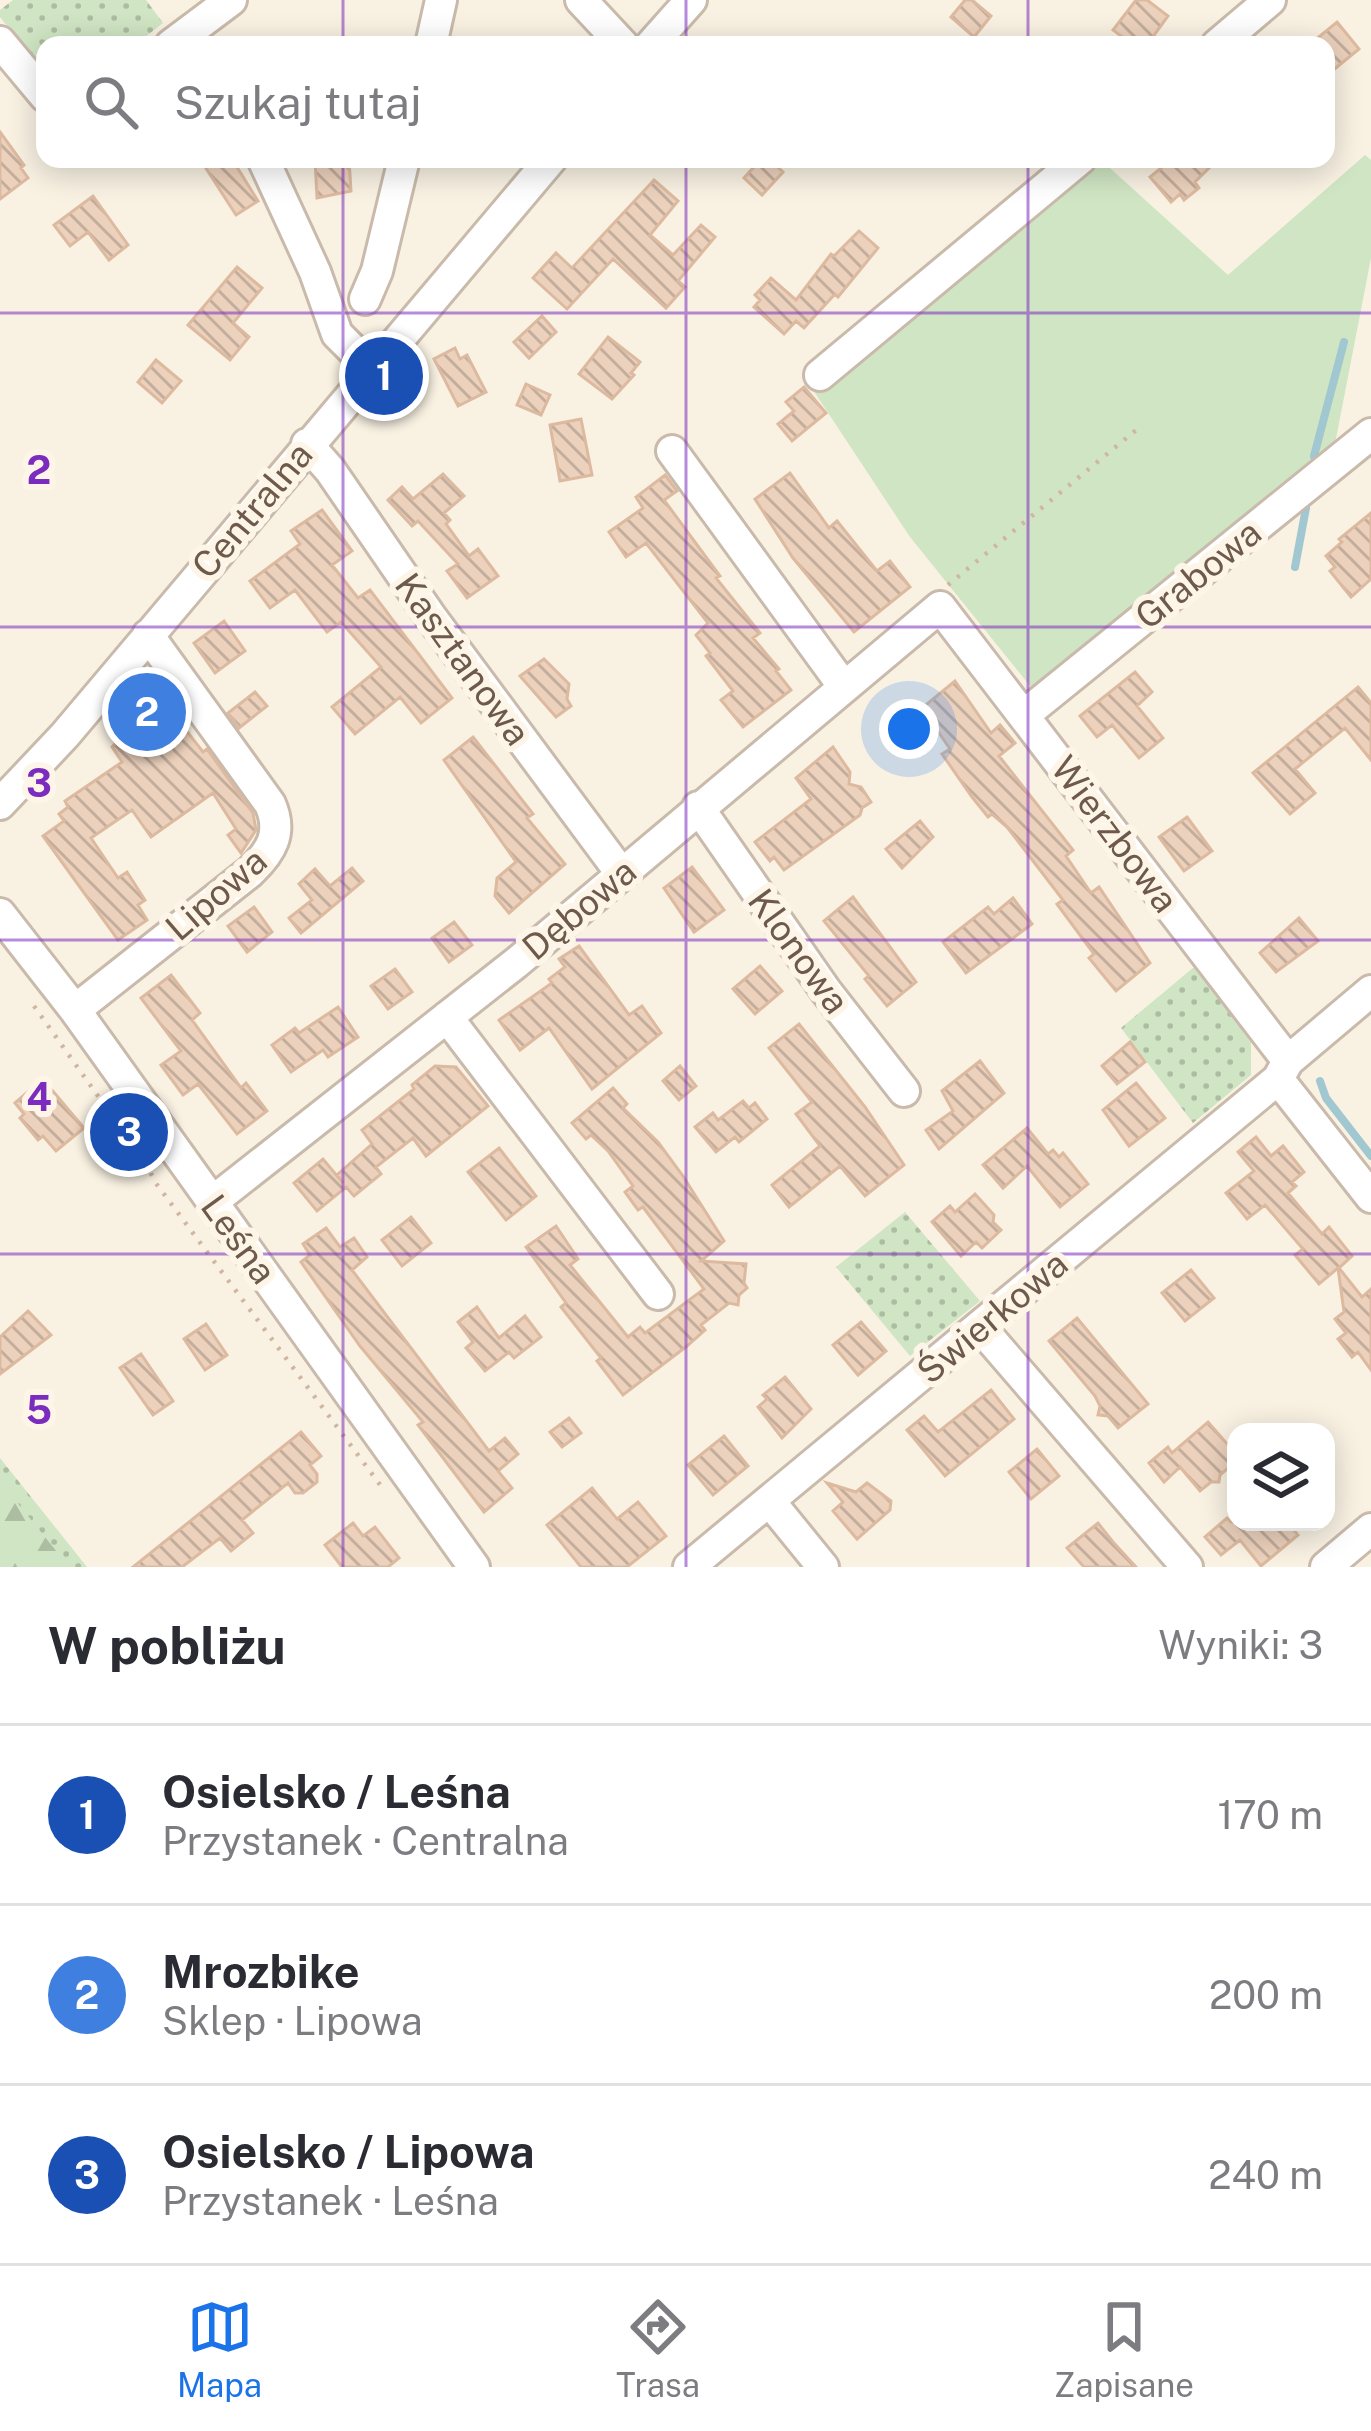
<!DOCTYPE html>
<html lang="pl">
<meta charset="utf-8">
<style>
body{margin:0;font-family:"Public Sans",sans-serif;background:#f2f2f3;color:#2b2b33}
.controls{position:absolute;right:36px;bottom:36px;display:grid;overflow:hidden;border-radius:24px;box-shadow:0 6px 30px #0003}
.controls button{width:108px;height:108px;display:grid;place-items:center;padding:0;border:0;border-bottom:3px solid #e1e1e2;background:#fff;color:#2b2b33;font:60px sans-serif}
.you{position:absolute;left:909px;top:729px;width:42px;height:42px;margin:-30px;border:9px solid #fff;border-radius:50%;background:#1a73e8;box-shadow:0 0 0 18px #1a73e833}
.badge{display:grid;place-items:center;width:78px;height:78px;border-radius:50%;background:#1a73e8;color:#fff;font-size:39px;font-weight:700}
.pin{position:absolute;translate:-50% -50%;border:6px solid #fff;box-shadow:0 3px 12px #0006}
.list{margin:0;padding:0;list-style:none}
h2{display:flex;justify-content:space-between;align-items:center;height:156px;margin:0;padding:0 48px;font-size:51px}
h2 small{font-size:39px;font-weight:400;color:#7c7c81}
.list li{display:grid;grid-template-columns:78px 1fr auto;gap:36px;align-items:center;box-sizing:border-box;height:180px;padding:0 48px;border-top:3px solid #e1e1e2}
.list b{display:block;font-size:45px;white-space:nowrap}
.list p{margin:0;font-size:39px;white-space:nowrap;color:#7c7c81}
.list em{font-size:39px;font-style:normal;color:#7c7c81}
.icon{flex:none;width:66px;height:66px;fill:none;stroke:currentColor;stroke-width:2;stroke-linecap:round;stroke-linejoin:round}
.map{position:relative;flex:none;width:1371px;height:1567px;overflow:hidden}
.search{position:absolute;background:#fff;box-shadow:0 6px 30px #0003;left:36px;right:36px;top:36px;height:132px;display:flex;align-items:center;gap:30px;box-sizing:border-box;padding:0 42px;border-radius:24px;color:#7c7c81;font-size:45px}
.sheet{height:696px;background:#fff}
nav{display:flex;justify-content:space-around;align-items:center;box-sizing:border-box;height:168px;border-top:3px solid #e1e1e2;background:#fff;font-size:33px;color:#7c7c81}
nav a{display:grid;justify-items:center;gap:6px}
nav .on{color:#1a73e8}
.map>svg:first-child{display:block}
.grass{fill:url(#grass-dots)}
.forest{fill:url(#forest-firs)}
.green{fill:#cfe5c3}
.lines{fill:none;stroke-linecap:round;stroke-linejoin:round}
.stream{stroke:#a1c7d1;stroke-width:8}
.building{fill:url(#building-back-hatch);stroke:#ddba9f;stroke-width:3}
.minor-casing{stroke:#c9baab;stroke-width:36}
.path{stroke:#d0b6a1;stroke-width:4.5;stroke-dasharray:3 9;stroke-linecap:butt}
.minor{stroke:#fff;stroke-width:30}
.grid{fill:none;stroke:#7b2cbf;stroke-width:3;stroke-opacity:0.55}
.labels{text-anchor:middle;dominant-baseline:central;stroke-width:12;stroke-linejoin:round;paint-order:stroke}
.street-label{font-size:36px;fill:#6e5a4c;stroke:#fdf6e8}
.grid-label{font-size:39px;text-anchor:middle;font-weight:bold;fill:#7b2cbf;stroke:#fdf6e8;stroke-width:12;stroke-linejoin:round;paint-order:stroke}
</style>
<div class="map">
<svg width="1371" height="1567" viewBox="0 0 1371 1567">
<defs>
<pattern id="grass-dots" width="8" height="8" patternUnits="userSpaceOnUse" patternTransform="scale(3)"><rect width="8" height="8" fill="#cfe5c3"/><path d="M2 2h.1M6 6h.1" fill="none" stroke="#acbda1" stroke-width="1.8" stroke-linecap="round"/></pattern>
<pattern id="forest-firs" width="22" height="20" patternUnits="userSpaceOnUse" patternTransform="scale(3)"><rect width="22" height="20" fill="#cfe5c3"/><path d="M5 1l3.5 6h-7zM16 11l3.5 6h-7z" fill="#acbda1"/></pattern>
<pattern id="building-back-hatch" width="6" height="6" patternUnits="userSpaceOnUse" patternTransform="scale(3)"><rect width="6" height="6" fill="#ecd2bd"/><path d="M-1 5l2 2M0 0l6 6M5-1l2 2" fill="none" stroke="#c3ad9c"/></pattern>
</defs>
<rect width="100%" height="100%" fill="#f9f2e3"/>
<!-- grass -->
<path class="grass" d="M13 0H146L163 23 135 45H45V75L0 17V10Z
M1194 967 1251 1042V1075L1193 1123 1121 1028Z
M905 1212 980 1301 910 1356 836 1267Z
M0 1458 87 1567H0Z"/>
<!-- forest -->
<path class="forest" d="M0 1481 69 1567H0Z"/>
<!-- green -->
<path class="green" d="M1365 155 1371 160V258L1334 449 1035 692 910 537 813 390 1100 159 1228 275Z"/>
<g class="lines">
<!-- stream -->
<path class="stream" d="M1314 456 1344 342
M1295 567 1306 508
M1320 1081 1326 1098 1371 1156"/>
</g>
<!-- building -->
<path class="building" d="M965 0H972L991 16 974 37 951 17Z
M1136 0H1147L1168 16 1147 45H1133L1113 30Z
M1337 22 1359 49 1326 76V45H1309Z
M0 132 24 165 21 168 28 178 0 199Z
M200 159H232L258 201 236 215Z
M315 159H349L351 191 317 198Z
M761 159H769L783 172 762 195 744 178Z
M1172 159H1218L1195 182 1199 188 1184 200 1180 194 1171 202 1150 177Z
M654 180 678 201 650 235 673 255 701 225 715 237 678 281 685 287 666 308 613 259 567 309 533 278 556 253 572 268Z
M93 196 128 245 109 260 88 232 70 246 54 225Z
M859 231 878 248 838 297 835 294 804 328 796 321 784 334 754 307 760 300 755 295 771 278 796 300 831 254 834 256Z
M237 267 262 288 233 323 249 337 230 360 188 325Z
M542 316 556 332 529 358 514 342Z
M608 337 640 362 631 373 634 375 612 399 579 374Z
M455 348 460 359 467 355 486 392 458 406 434 359Z
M156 360 181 381 162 403 138 382Z
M526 384 550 395 541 415 517 405Z
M804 387 826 413 792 441 778 424 794 411 786 402Z
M581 419 592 475 560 481 550 425Z
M790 473 829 528 837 521 877 571 890 561 910 587 854 632 793 558 755 499Z
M443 474 464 496 444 513 450 520 446 524 469 556 478 549 498 576 467 598 447 571 458 564 418 521 412 526 388 500 402 487 413 499Z
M665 475 677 491 664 500 720 576 716 578 760 633 753 638 779 669 776 671 791 690 743 727 721 700 733 691 706 656 710 653 696 635 708 623 646 543 626 557 609 532 643 508 636 497Z
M322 510 352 551 332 565 358 598 370 590 452 698 421 723 400 697 355 734 332 707 381 667 341 622 327 632 295 590 270 608 250 581 300 544 291 531Z
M1371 513V579L1351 597 1330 571 1335 567 1326 556 1342 542 1339 539Z
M224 621 245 651 215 673 194 643Z
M544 659 569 684 567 699 571 706 556 717 520 676Z
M1135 672 1152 692 1137 706 1163 738 1139 758 1112 725 1097 737 1080 716Z
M955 681 991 733 1000 725 1015 743 999 756 1073 850 1066 856 1091 893 1099 887 1150 963 1116 991 1089 958 1094 954 1057 904 1063 900 1007 827 992 814 988 817 972 797 942 754 950 749 922 708Z
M1358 687 1371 703V760L1345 728 1295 769 1315 793 1290 814 1253 773Z
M255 692 267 706 239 728 228 713Z
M160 697 203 752 207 749 253 813 256 830 241 853 228 835 236 829 213 793 151 837 132 810 91 838 118 878 127 872 145 900 138 905 147 920 118 940 43 836 64 821 59 814 68 807 65 801 122 762 112 747 116 743 114 740 144 718 139 711Z
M473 737 533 814 527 818 565 864 509 913 495 896 497 878 516 862 444 760Z
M833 747 850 772 849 784 861 787 871 802 862 808 860 815 784 870 774 857 770 861 755 842 811 799 796 778Z
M1187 817 1212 851 1184 871 1159 837Z
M920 821 933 837 902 868 886 849Z
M692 867 724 910 694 932 664 888Z
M352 868 363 881 301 933 289 918 312 900 299 884 315 869 330 886Z
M853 897 916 982 887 1006 865 979 869 976 824 921Z
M1013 898 1032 924 966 973 943 942 988 907 994 914Z
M254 907 272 932 247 952 228 926Z
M1299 918 1318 941 1276 972 1260 953Z
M454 922 472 945 449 962 432 938Z
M579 946 629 1015 642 1006 661 1033 592 1089 549 1028 520 1050 499 1020 552 983 549 979 565 967 559 959Z
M760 966 782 991 755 1014 733 989Z
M395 969 412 992 388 1009 371 986Z
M171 975 200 1013 192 1020 241 1088 246 1083 267 1111 237 1134 198 1084 183 1095 161 1065 181 1051 141 998Z
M338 1007 358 1037 328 1057 323 1050 291 1072 272 1045 295 1028 299 1033Z
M799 1024 865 1107 904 1165 865 1196 840 1166 789 1207 772 1185 820 1146 796 1114 812 1102 769 1048Z
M1130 1042 1145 1062 1117 1084 1102 1066Z
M980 1061 1004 1093 939 1149 926 1130 953 1111 942 1091Z
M435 1066 456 1067 488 1106 426 1156 413 1138 376 1167 381 1174 354 1196 346 1187 317 1211 294 1183 323 1159 343 1183 337 1175 372 1144 362 1130 414 1089 412 1085Z
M680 1066 696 1086 679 1100 663 1081Z
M38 1083 47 1094 52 1090 84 1128 56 1151 43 1136 38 1140 20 1118 24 1114 15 1103Z
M1136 1083 1165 1118 1129 1146 1103 1110Z
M613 1088 627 1104 623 1108 658 1142 683 1176 724 1241 701 1261 746 1264 744 1283 747 1288 739 1295 738 1305 729 1303 701 1325 705 1330 687 1346 623 1395 597 1361 601 1358 561 1307 566 1303 526 1247 556 1226 578 1259 570 1265 628 1337 640 1327 645 1333 704 1289 643 1207 638 1210 625 1192 633 1186 608 1151 591 1135 586 1139 572 1123Z
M743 1101 749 1108 755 1103 767 1119 739 1142 735 1137 716 1152 695 1127 713 1113 718 1120Z
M1027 1128 1048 1154 1053 1150 1059 1157 1063 1153 1088 1184 1060 1207 1027 1166 1003 1188 983 1165Z
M1256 1137 1271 1156 1283 1146 1304 1172 1292 1182 1296 1186 1288 1193 1322 1234 1329 1227 1352 1256 1339 1268 1362 1297 1371 1289V1370L1358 1352 1352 1357 1338 1339 1346 1333 1335 1319 1344 1312 1338 1268 1319 1284 1295 1255 1303 1249 1265 1205 1247 1219 1226 1193 1254 1171 1238 1152Z
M499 1148 536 1196 506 1220 468 1172Z
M975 1194 994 1215 993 1222 1001 1230 982 1248 976 1242 961 1256 932 1222 950 1206 955 1212Z
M411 1217 431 1243 402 1266 382 1240Z
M326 1228 340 1247 354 1238 367 1257 352 1270 489 1451 505 1438 518 1454 498 1471 512 1488 484 1512 418 1425 423 1422 360 1346 301 1262 310 1255 303 1244Z
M1191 1270 1214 1298 1185 1321 1162 1293Z
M477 1307 499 1338 525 1316 541 1337 514 1358 509 1352 485 1371 466 1348 473 1342 458 1322Z
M28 1311 51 1335 0 1374V1337Z
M1077 1318 1148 1404 1118 1428 1108 1416 1098 1415 1100 1406 1095 1396 1049 1341Z
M861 1322 886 1351 858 1375 833 1345Z
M206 1324 227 1355 205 1370 184 1339Z
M141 1354 173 1401 153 1415 120 1368Z
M785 1377 811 1409 782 1438 758 1407 767 1399 763 1395Z
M991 1390 1014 1419 945 1476 907 1430 924 1416 938 1432Z
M569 1418 581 1433 562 1447 550 1432Z
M1208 1422 1236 1454V1461L1220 1475 1219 1482H1211L1200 1491 1180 1467 1164 1482 1149 1463 1168 1447 1172 1453Z
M301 1432 321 1456 310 1465 317 1474V1482L303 1493H295L288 1483 242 1520 253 1533 231 1551 220 1538 182 1567H133Z
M724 1436 748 1466 713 1495 688 1465Z
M1037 1449 1059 1476 1031 1499 1009 1472Z
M827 1483 856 1492 867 1483 891 1501 890 1510 857 1539 833 1511 843 1502Z
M592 1488 617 1519 638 1502 666 1536 627 1567H581L547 1525Z
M1227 1518 1231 1522H1287L1298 1535 1261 1566 1240 1540 1221 1555 1205 1537Z
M353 1523 363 1536 375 1527 399 1558 388 1567H342L325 1545Z
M1098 1523 1113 1542 1136 1567H1084L1067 1548Z"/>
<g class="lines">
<defs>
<path id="minor" d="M581 0 623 45
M0 42 45 96
M171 45 231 0
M431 45 441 0
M651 45 691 0
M1217 45 1270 0
M263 159 315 272 337 334 371 368
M365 299 377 271 404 159
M820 375 1080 159
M307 444 330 470 431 617 621 873
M672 451 844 687
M1024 715 1371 434
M0 804 65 735 551 159
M698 807 826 991 904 1091
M0 914 75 1010 474 1567
M75 1010 250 872C271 852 283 833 270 804L148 635
M447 1017 658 1294
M1278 1079 1371 1197
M212 1202 516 963 940 607 1288 1061
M980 1327 1187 1567
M771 1503 823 1567
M689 1567 1278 1079 1288 1061 1371 991
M1326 1567 1371 1529"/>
</defs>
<!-- minor casing -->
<use href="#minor" class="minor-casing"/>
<!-- path -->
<path class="path" d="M948 585 1141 426
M34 1006 147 1165 155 1182 381 1486"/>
<!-- minor -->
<use href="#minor" class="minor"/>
</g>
<!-- grid -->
<path class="grid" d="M343 0V45M686 0V45M1028 0V45M343 159V1567M686 159V1567M1028 159V1567M0 313H1371M0 627H1371M0 940H1371M0 1254H1371"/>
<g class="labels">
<!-- street labels -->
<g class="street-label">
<text transform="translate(252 510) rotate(-50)">Centralna</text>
<text transform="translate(1198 574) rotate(-39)">Grabowa</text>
<text transform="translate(463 659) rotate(54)">Kasztanowa</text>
<text transform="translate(1115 834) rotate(53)">Wierzbowa</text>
<text transform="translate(216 894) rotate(-41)">Lipowa</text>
<text transform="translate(579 909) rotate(-40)">Dębowa</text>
<text transform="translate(799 951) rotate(54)">Klonowa</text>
<text transform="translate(239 1239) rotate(54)">Leśna</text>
<text transform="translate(992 1317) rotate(-40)">Świerkowa</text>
</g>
</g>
<g class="grid-label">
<text x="39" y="484">2</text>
<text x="39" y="797">3</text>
<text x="39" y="1111">4</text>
<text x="39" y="1424">5</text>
</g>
</svg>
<div class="controls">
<button><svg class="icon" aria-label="layers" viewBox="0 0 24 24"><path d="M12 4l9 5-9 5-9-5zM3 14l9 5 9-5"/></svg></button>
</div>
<div class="you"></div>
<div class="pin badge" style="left:384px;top:376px;background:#1a4fb4">1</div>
<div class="pin badge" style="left:147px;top:712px;background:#3f7fe0">2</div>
<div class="pin badge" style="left:129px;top:1132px;background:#1a4fb4">3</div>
<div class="search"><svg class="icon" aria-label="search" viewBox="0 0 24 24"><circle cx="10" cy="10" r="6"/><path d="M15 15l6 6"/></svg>Szukaj tutaj</div>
</div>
<section class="sheet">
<h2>W pobliżu<small>Wyniki: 3</small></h2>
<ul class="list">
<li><span class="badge" style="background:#1a4fb4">1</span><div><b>Osielsko / Leśna</b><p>Przystanek · Centralna</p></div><em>170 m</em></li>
<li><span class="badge" style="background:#3f7fe0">2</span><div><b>Mrozbike</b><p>Sklep · Lipowa</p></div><em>200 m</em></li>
<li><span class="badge" style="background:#1a4fb4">3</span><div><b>Osielsko / Lipowa</b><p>Przystanek · Leśna</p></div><em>240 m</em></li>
</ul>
</section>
<nav>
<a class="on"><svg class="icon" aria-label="map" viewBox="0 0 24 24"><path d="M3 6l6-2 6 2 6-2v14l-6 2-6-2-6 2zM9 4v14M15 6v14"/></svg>Mapa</a>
<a><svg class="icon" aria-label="directions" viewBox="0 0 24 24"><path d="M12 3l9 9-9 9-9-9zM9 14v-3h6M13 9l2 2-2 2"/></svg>Trasa</a>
<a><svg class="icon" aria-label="saved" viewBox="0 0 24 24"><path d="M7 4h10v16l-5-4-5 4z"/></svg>Zapisane</a>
</nav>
